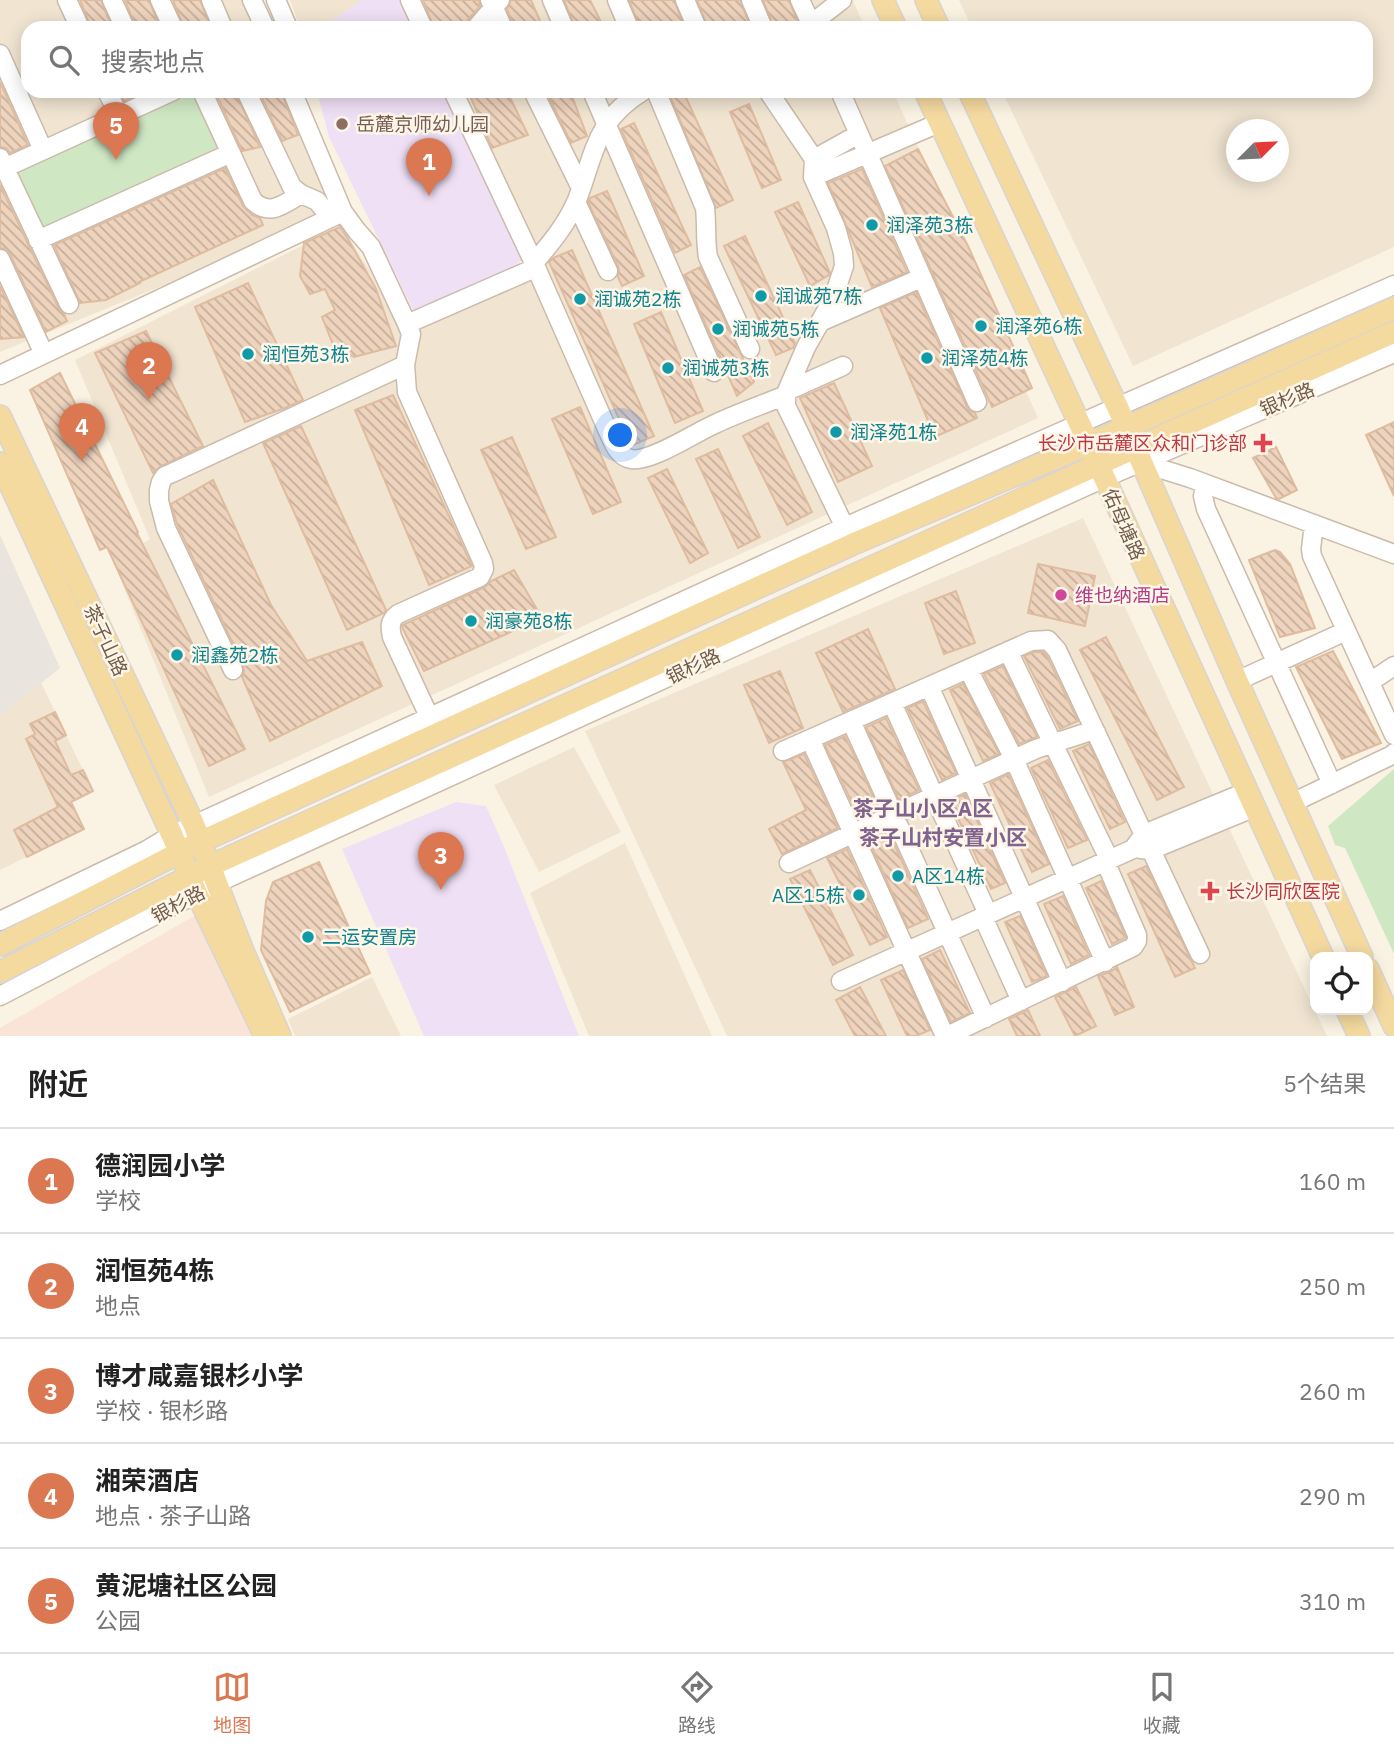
<!DOCTYPE html>
<html lang="zh">
<meta charset="utf-8">
<style>
body{margin:0;font-family:"IBM Plex Sans","Noto Sans SC",sans-serif;background:#f2f2f2;color:#222}
.controls{position:absolute;right:21px;bottom:21px;display:grid;overflow:hidden;border-radius:14px;box-shadow:0 4px 18px #0003}
.controls button{width:63px;height:63px;display:grid;place-items:center;padding:0;border:0;border-bottom:2px solid #e0e0e0;background:#fff;color:#222;font:35px sans-serif}
.compass{position:absolute;left:1226px;top:119px;width:63px;height:63px;border-radius:50%;background:#fff;box-shadow:0 4px 18px #0003;rotate:66deg}
.you{position:absolute;left:621px;top:436px;width:24px;height:24px;margin:-18px;border:5px solid #fff;border-radius:50%;background:#1a73e8;box-shadow:0 0 0 10px #1a73e833}
.badge{display:grid;place-items:center;width:46px;height:46px;border-radius:50%;background:#dc7851;color:#fff;font-size:23px;font-weight:700}
.pin{position:absolute;translate:-50% -58px;filter:drop-shadow(0 2px 4px #0008)}
.pin::after{content:'';position:absolute;top:37px;width:24px;height:21px;background:inherit;clip-path:polygon(0 0,100% 0,50% 100%)}
.list{margin:0;padding:0;list-style:none}
h2{display:flex;justify-content:space-between;align-items:center;height:91px;margin:0;padding:0 28px;font-size:30px}
h2 small{font-size:23px;font-weight:400;color:#767676}
.list li{display:grid;grid-template-columns:46px 1fr auto;gap:21px;align-items:center;box-sizing:border-box;height:105px;padding:0 28px;border-top:2px solid #e0e0e0}
.list b{display:block;font-size:26px;white-space:nowrap}
.list p{margin:0;font-size:23px;white-space:nowrap;color:#767676}
.list em{font-size:23px;font-style:normal;color:#767676}
.icon{flex:none;width:38px;height:38px;fill:none;stroke:currentColor;stroke-width:2;stroke-linecap:round;stroke-linejoin:round}
.map{position:relative;flex:none;width:1394px;height:1036px;overflow:hidden}
.search{position:absolute;background:#fff;box-shadow:0 4px 18px #0003;left:21px;right:21px;top:21px;height:77px;display:flex;align-items:center;gap:18px;box-sizing:border-box;padding:0 24px;border-radius:21px;color:#767676;font-size:26px}
.sheet{height:616px;background:#fff}
nav{display:flex;justify-content:space-around;align-items:center;box-sizing:border-box;height:98px;border-top:2px solid #e0e0e0;background:#fff;font-size:19px;color:#767676}
nav a{display:grid;justify-items:center;gap:4px}
nav .on{color:#dc7851}
.map>svg:first-child{display:block}
.residential{fill:#f1e5d2;fill-rule:evenodd}
.commercial{fill:#fae4d8}
.industrial{fill:#eae4de}
.education{fill:#f0e0f6}
.green{fill:#cfe7c3}
.building{fill:url(#building-back-hatch);stroke:#dfbb9f;stroke-width:2}
.lines{fill:none;stroke-linecap:round;stroke-linejoin:round}
.minor-casing{stroke:#cabbab;stroke-width:21}
.major-casing{stroke:#dad4d0;stroke-width:24}
.minor{stroke:#fff;stroke-width:18}
.major{stroke:#f5daa0;stroke-width:21}
.education-dot{fill:#8d6e63;stroke:#fef7e9;stroke-width:2.5}
.culture-dot{fill:#0f9aa8;stroke:#fef7e9;stroke-width:2.5}
.health-dot{fill:#e0444e;stroke:#fef7e9;stroke-width:2.5}
.hotel-dot{fill:#d1479c;stroke:#fef7e9;stroke-width:2.5}
.labels{text-anchor:middle;dominant-baseline:central;stroke-width:5;stroke-linejoin:round;paint-order:stroke}
.education-label{font-size:19px;fill:#785e54;stroke:#fef7e9;text-anchor:start}
.culture-label{font-size:19px;fill:#0d838f;stroke:#fef7e9;text-anchor:start}
.street-label{font-size:19px;fill:#705b4b;stroke:#fef7e9}
.health-label{font-size:19px;fill:#be3a42;stroke:#fef7e9;text-anchor:end}
.hotel-label{font-size:19px;fill:#b23c85;stroke:#fef7e9;text-anchor:start}
.neighbourhood-label{font-size:21px;font-weight:bold;fill:#81638d;stroke:#fef7e9}
</style>
<div class="map">
<svg width="1394" height="1036" viewBox="0 0 1394 1036">
<defs>
<pattern id="building-back-hatch" width="6" height="6" patternUnits="userSpaceOnUse" patternTransform="scale(1.75)"><rect width="6" height="6" fill="#eed3bd"/><path d="M-1 5l2 2M0 0l6 6M5-1l2 2" fill="none" stroke="#c5ae9c"/></pattern>
</defs>
<rect width="100%" height="100%" fill="#faf3e3"/>
<!-- residential -->
<path class="residential" d="M0 0H252L264 28H28V91H291L343 212 0 352Z
M290 0H362L337 18 314 28H300Z
M404 0H853L865 28H417Z
M959 0H1394V247L1133 366 1002 91H1366V28H972ZM1236 130H1278V172H1236Z
M448 91H893L1038 418 209 797 113 561 150 539 75 360 341 226 411 333 533 264Z
M1083 518 1327 1036H727L585 731Z
M38 676 93 791 71 802 84 829 0 870V708Z
M574 747 621 832 539 872 494 785Z
M625 843 712 1036H589L530 893Z
M372 977 401 1036H295L288 1019Z"/>
<!-- commercial -->
<path class="commercial" d="M199 913 256 1036H0V1028Z"/>
<!-- industrial -->
<path class="industrial" d="M0 535 60 668 0 716Z"/>
<!-- education -->
<path class="education" d="M362 0H404L417 28H314L337 18Z
M317 91H449L530 256 418 320 329 137Z
M456 802 486 806 502 842 579 1036H424L342 849Z"/>
<!-- green -->
<path class="green" d="M187 91H195L220 151 41 235 10 169Z
M1394 769V954L1345 848 1335 845 1328 826Z"/>
<!-- building -->
<path class="building" d="M80 0H101L112 28H91Z
M125 0H149L160 28H136Z
M173 0H200L211 28H184Z
M423 0H479L480 6 467 21 465 28H434Z
M511 0H531L543 28H514L507 9Z
M564 0H590L604 28H575Z
M629 0H674L685 28H640Z
M697 0H740L751 28H708Z
M763 0H789L800 28H774Z
M0 82 28 145 10 153 6 148 0 147Z
M120 91H146L124 101Z
M215 91H235L260 147 242 151Z
M259 91H281L298 135 282 141Z
M468 91H507L528 135 492 148Z
M546 91H570L587 136 571 143Z
M681 91H683L733 200 716 208 670 96Z
M749 104 781 180 762 188 730 112Z
M634 123 691 245 675 253 621 129Z
M918 149 968 246 1032 388 992 407 885 166Z
M225 168 243 206 252 215 260 218 263 225 139 282 140 283 106 300 80 303 54 245Z
M862 169 907 272 872 287 828 183Z
M0 185 59 309 64 314 67 321 46 332 10 254 6 249 0 248Z
M607 191 644 276 622 286 618 277 619 271 618 266 588 202 590 198Z
M798 202 830 273 829 275 810 286 775 212Z
M340 227 347 237 376 289 396 346 354 357 334 347 322 317 335 310 325 289 310 294 300 276 304 243Z
M745 236 795 343 793 348 776 355 724 246Z
M572 250 654 436 631 446 549 262 553 258Z
M700 267 754 382 737 396 684 275Z
M248 283 303 400 285 408 245 422 195 307Z
M0 286 24 337 0 339Z
M916 292 967 407 970 411 975 413 977 418 935 437 880 308Z
M661 312 703 411 675 423 634 324Z
M146 331 203 446 161 466 153 473 95 353Z
M60 373 138 532 137 533 245 749 209 766 107 547 100 550 30 390Z
M834 383 872 466 838 482 800 398Z
M393 395 472 566 429 585 355 410Z
M580 407 621 502 593 514 552 419Z
M1394 422V496L1366 435Z
M768 423 812 512 787 525 743 436Z
M301 426 386 610 384 613 347 630 263 443Z
M512 437 556 537 526 549 481 450Z
M1276 447 1297 490 1279 499 1276 498 1253 458Z
M718 449 760 537 738 548 696 459Z
M667 469 708 553 690 563 648 478Z
M213 480 271 605 307 661 362 642 382 686 270 741 242 677 244 672 243 665 177 524 171 504Z
M1275 550 1280 552 1290 564 1315 628 1280 637 1249 560Z
M1038 564 1095 576 1085 626 1028 613Z
M514 570 542 618 424 671 402 627 403 625 485 587 491 581Z
M956 591 975 643 944 654 925 603Z
M868 629 895 689 843 712 816 653Z
M1106 637 1184 787 1157 800 1080 650Z
M1333 651 1381 743 1342 759 1296 667Z
M1034 652H1043L1047 656 1078 721 1060 729 1024 656Z
M1003 666 1037 737 1019 744 984 674Z
M780 671 803 728 769 743 744 685Z
M963 684 999 754 983 761 950 690Z
M923 701 956 773 942 780 907 708Z
M55 712 66 735 55 741 71 775 83 770 93 791 71 802 84 829 27 857 14 830 58 807 26 739 35 734 30 724Z
M886 718 919 790 899 800 866 727Z
M845 736 879 809 859 818 825 745Z
M1089 744 1125 822 1110 829 1073 751Z
M804 754 838 828 782 854 769 829 806 810 783 762Z
M1048 760 1087 840 1068 848 1031 768Z
M1008 774 1049 864 1032 872 990 783Z
M965 794 1005 883 991 889 950 801Z
M888 830 928 919 908 928 868 839Z
M847 849 887 937 870 945 827 858Z
M319 862 370 973 290 1012 261 950 266 901 273 882Z
M1146 866 1195 968 1175 977 1128 874Z
M810 870 853 955 833 965 790 879Z
M1101 881 1126 937 1112 944 1086 888Z
M1063 896 1089 955 1071 964 1044 904Z
M1020 916 1047 976 1032 982 1005 922Z
M940 950 970 1013 951 1022 922 959Z
M1117 967 1134 1007 1115 1015 1098 976 1110 972Z
M903 970 930 1030 916 1036H907L881 980Z
M860 987 886 1036H855L836 1000Z
M1076 987 1096 1026 1075 1036 1055 997Z
M1028 1010 1040 1036H1017L1009 1019Z"/>
<g class="lines">
<defs>
<path id="minor" d="M67 0 80 28
M112 0 125 28
M160 0 173 28
M211 0 223 28
M252 0 265 28
M276 0 288 28
M410 0 423 28
M490 0 503 28
M552 0 564 28
M617 0 629 28
M685 0 697 28
M751 0 763 28
M800 0 813 28
M811 24 842 0
M476 28 500 0
M0 54 43 150
M107 91 119 116
M202 91 253 201C270 217 284 204 301 194
M246 91 292 187 301 194 317 201 331 218
M292 91 343 212 357 231 371 247 407 324 411 334 405 365 407 392 483 563 484 569 480 577 398 614C389 621 390 627 392 637L434 727
M453 91 534 263 608 431C613 442 618 457 631 459 650 463 696 432 715 424 738 413 762 405 786 395L787 391 843 366
M533 91 581 188
M592 91 714 372
M656 91 705 208C707 225 705 240 708 257L750 349
M768 91 814 159 813 177 836 228 843 253 844 266 833 299 806 347 787 391
M840 91 977 402
M0 158 69 304
M814 159 859 134
M0 170 173 91
M813 177 939 123
M576 202 608 271
M38 240 231 153
M0 259 44 354
M534 263C550 244 567 224 577 200 595 153 595 120 643 91
M820 322 921 278
M407 324 535 268
M0 375 343 212
M786 395V406L792 418 850 538
M1142 463 1190 478 1394 554
M1206 484 1203 496 1206 509 1332 784
M1314 524 1311 549 1312 556 1394 735
M1008 651 1109 859
M968 669 1014 759 1105 962
M233 670 166 528 159 501V490L161 482 165 476 172 473 405 365
M1237 681 1346 631
M1370 682 1394 666
M929 686 1062 982
M892 703 988 914
M851 721 986 1018
M810 739 945 1036
M783 751 1031 641 1048 640 1057 650 1200 954
M1292 803 1392 755 1394 753
M1140 849 1151 850 1253 808
M789 863 1036 749 1088 732H1096
M983 917 1021 1001
M0 921 147 850 172 835 845 527 1394 285
M841 981 1133 849 1144 834 1246 792
M0 996 217 883 1104 478 1394 353
M947 1036 1133 947 1137 941V935L1105 861"/>
<path id="major" d="M883 0 896 28
M926 0 939 28
M925 91 1089 444 1323 957
M969 91 1118 408 1237 681 1362 957
M0 416 194 825 243 951 280 1036
M0 463 172 835 197 894 265 1036
M0 945 200 842 853 544 1089 444 1394 308
M1368 969 1394 1026
M0 972 210 866 1135 448 1394 332
M1347 1010 1359 1036"/>
</defs>
<!-- minor casing -->
<use href="#minor" class="minor-casing"/>
<!-- major casing -->
<use href="#major" class="major-casing"/>
<!-- minor -->
<use href="#minor" class="minor"/>
<!-- major -->
<use href="#major" class="major"/>
</g>
<!-- markers -->
<circle class="education-dot" cx="342" cy="124" r="7"/>
<g class="culture-dot">
<circle cx="872" cy="225" r="7"/>
<circle cx="761" cy="296" r="7"/>
<circle cx="580" cy="299" r="7"/>
<circle cx="981" cy="326" r="7"/>
<circle cx="718" cy="329" r="7"/>
<circle cx="248" cy="354" r="7"/>
<circle cx="927" cy="358" r="7"/>
<circle cx="668" cy="368" r="7"/>
<circle cx="836" cy="432" r="7"/>
<circle cx="471" cy="621" r="7"/>
<circle cx="177" cy="655" r="7"/>
<circle cx="898" cy="876" r="7"/>
<circle cx="859" cy="895" r="7"/>
<circle cx="308" cy="937" r="7"/>
</g>
<g class="health-dot">
<path d="M1259.5 432.5h7v7h7v7h-7v7h-7v-7h-7v-7h7z"/>
<path d="M1206.5 880.5h7v7h7v7h-7v7h-7v-7h-7v-7h7z"/>
</g>
<circle class="hotel-dot" cx="1061" cy="595" r="7"/>
<g class="labels">
<!-- education labels -->
<g class="education-label">
<text x="356" y="124">岳麓京师幼儿园</text>
</g>
<!-- culture labels -->
<g class="culture-label">
<text x="886" y="225">润泽苑3栋</text>
<text x="775" y="296">润诚苑7栋</text>
<text x="594" y="299">润诚苑2栋</text>
<text x="995" y="326">润泽苑6栋</text>
<text x="732" y="329">润诚苑5栋</text>
<text x="262" y="354">润恒苑3栋</text>
<text x="941" y="358">润泽苑4栋</text>
<text x="682" y="368">润诚苑3栋</text>
<text x="850" y="432">润泽苑1栋</text>
<text x="485" y="621">润豪苑8栋</text>
<text x="191" y="655">润鑫苑2栋</text>
<text x="912" y="876">A区14栋</text>
<text x="845" y="895" text-anchor="end">A区15栋</text>
<text x="322" y="937">二运安置房</text>
</g>
<!-- street labels -->
<g class="street-label">
<text transform="translate(1287 399) rotate(-23)">银杉路</text>
<text transform="translate(1124 524) rotate(66)">佑母塘路</text>
<text transform="translate(106 640) rotate(65)">茶子山路</text>
<text transform="translate(693 666) rotate(-25)">银杉路</text>
<text transform="translate(178 904) rotate(-28)">银杉路</text>
</g>
<!-- health labels -->
<g class="health-label">
<text x="1247" y="443">长沙市岳麓区众和门诊部</text>
<text x="1226" y="891" text-anchor="start">长沙同欣医院</text>
</g>
<!-- hotel labels -->
<g class="hotel-label">
<text x="1075" y="595">维也纳酒店</text>
</g>
<!-- neighbourhood labels -->
<g class="neighbourhood-label">
<text x="923" y="808">茶子山小区A区</text>
<text x="943" y="837">茶子山村安置小区</text>
</g>
</g>
</svg>
<div class="controls">
<button><svg class="icon" aria-label="locate" viewBox="0 0 24 24"><circle cx="12" cy="12" r="6"/><path d="M12 2v4M12 18v4M2 12h4M18 12h4"/></svg></button>
</div>
<svg class="compass" viewBox="-18 -18 36 36"><path d="M0-13l5 13h-10z" fill="#e53935"/><path d="M0 13l5-13h-10z" fill="#767676"/></svg>
<div class="you"></div>
<div class="pin badge" style="left:429px;top:196px">1</div>
<div class="pin badge" style="left:149px;top:400px">2</div>
<div class="pin badge" style="left:441px;top:890px">3</div>
<div class="pin badge" style="left:82px;top:461px">4</div>
<div class="pin badge" style="left:116px;top:160px">5</div>
<div class="search"><svg class="icon" aria-label="search" viewBox="0 0 24 24"><circle cx="10" cy="10" r="6"/><path d="M15 15l6 6"/></svg>搜索地点</div>
</div>
<section class="sheet">
<h2>附近<small>5个结果</small></h2>
<ul class="list">
<li><span class="badge">1</span><div><b>德润园小学</b><p>学校</p></div><em>160 m</em></li>
<li><span class="badge">2</span><div><b>润恒苑4栋</b><p>地点</p></div><em>250 m</em></li>
<li><span class="badge">3</span><div><b>博才咸嘉银杉小学</b><p>学校 · 银杉路</p></div><em>260 m</em></li>
<li><span class="badge">4</span><div><b>湘荣酒店</b><p>地点 · 茶子山路</p></div><em>290 m</em></li>
<li><span class="badge">5</span><div><b>黄泥塘社区公园</b><p>公园</p></div><em>310 m</em></li>
</ul>
</section>
<nav>
<a class="on"><svg class="icon" aria-label="map" viewBox="0 0 24 24"><path d="M3 6l6-2 6 2 6-2v14l-6 2-6-2-6 2zM9 4v14M15 6v14"/></svg>地图</a>
<a><svg class="icon" aria-label="directions" viewBox="0 0 24 24"><path d="M12 3l9 9-9 9-9-9zM9 14v-3h6M13 9l2 2-2 2"/></svg>路线</a>
<a><svg class="icon" aria-label="saved" viewBox="0 0 24 24"><path d="M7 4h10v16l-5-4-5 4z"/></svg>收藏</a>
</nav>
